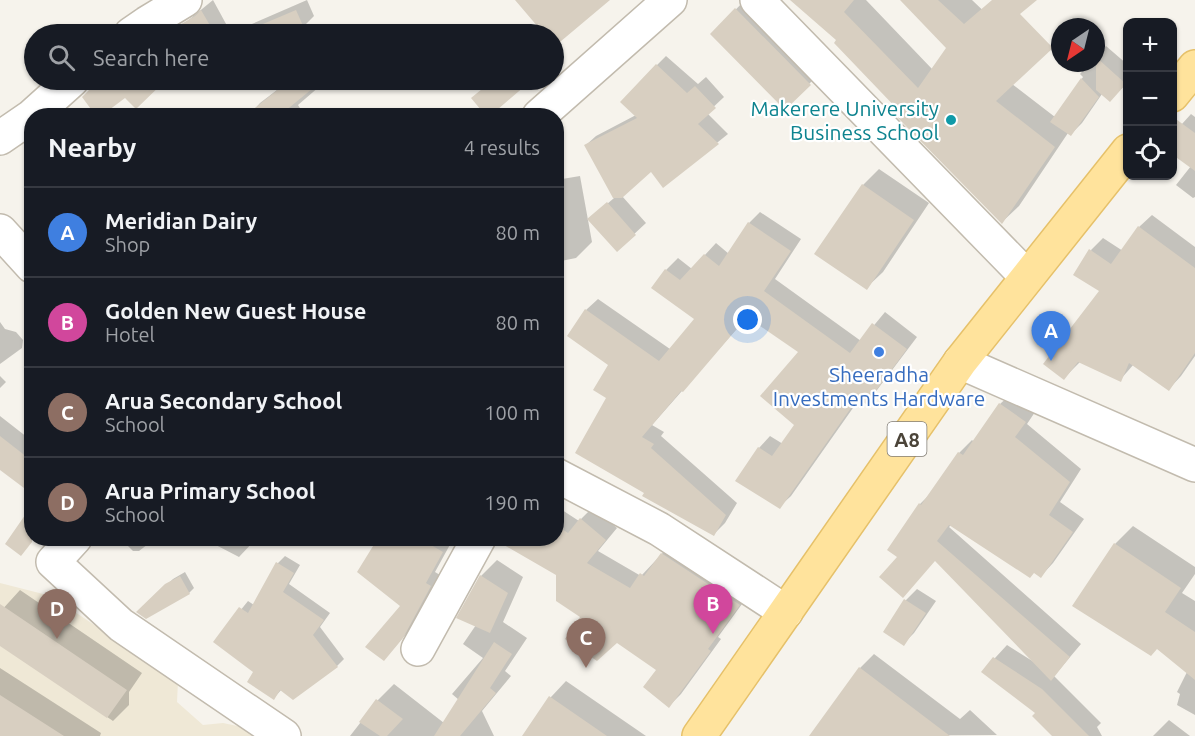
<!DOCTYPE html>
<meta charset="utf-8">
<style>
body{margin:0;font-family:Ubuntu,sans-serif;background:#20242c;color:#f1f3f6}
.controls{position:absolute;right:18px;top:18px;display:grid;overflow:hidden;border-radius:12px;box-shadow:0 2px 4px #0004}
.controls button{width:54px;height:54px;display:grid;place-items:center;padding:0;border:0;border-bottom:2px solid #363941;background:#171b24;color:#f1f3f6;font:30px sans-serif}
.compass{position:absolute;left:1051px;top:18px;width:54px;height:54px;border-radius:50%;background:#171b24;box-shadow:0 2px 4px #0004;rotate:215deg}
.you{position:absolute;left:748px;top:320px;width:21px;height:21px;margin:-15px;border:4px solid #fff;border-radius:50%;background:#1a73e8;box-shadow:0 0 0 9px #1a73e833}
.badge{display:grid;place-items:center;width:39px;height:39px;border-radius:50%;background:#fc3f1d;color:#fff;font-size:20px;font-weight:700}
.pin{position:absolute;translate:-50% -50px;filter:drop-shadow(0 2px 3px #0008)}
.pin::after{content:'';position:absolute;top:32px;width:21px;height:18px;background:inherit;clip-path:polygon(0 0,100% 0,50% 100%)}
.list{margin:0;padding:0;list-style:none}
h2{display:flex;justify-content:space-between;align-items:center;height:78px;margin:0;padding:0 24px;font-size:26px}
h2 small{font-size:20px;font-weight:400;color:#9ea1a6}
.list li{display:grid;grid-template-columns:39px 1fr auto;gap:18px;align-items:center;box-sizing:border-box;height:90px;padding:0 24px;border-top:2px solid #363941}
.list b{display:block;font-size:22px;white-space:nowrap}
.list p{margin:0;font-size:20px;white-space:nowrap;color:#9ea1a6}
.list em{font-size:20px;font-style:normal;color:#9ea1a6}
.icon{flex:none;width:33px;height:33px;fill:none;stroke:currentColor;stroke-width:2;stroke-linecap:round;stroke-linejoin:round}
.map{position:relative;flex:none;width:1195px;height:736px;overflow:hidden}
.search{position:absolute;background:#171b24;box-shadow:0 2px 4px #0004;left:24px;top:24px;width:540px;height:66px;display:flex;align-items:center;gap:15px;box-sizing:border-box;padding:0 21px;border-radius:33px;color:#9ea1a6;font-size:22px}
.panel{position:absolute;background:#171b24;box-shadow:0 2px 4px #0004;left:24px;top:108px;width:540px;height:438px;border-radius:24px}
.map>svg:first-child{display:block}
.education{fill:#efe8d6}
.shadow{fill:#0003}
.building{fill:#d8cfc1}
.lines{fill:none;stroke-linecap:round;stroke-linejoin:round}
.minor-casing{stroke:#c2bbae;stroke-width:36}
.major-casing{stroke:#e6c16a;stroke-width:36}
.minor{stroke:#fff;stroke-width:33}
.major{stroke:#ffe39c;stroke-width:33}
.culture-dot{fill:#0f9aa8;stroke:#fff;stroke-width:2}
.shop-dot{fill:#3f7fe0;stroke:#fff;stroke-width:2}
.labels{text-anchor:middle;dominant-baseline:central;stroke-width:4.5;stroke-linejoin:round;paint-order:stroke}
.shield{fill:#fff;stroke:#817c74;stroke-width:1.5}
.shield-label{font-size:20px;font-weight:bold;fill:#4b4439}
.culture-label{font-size:21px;fill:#0d838f;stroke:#fff;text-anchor:end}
.shop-label{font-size:21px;fill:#366cbe;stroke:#fff}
</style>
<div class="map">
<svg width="1195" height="736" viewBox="0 0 1195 736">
<rect width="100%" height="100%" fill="#f6f3ec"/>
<!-- education -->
<path class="education" d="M0 583 51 596 178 681 177 702 203 725 223 723 247 728 258 736H0Z"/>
<!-- shadow -->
<path class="shadow" d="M213 0 231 33 307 0 314 16 303 27 286 34H192L185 23Z
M745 0 824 69 785 108 712 34Z
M792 0H866L933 70 948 48 902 0H972L1036 61 1012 84 1055 117 1083 77 1080 74 1090 63H1096V56L1106 46 1128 65V81L1121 89 1102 94 1082 123 1071 134 1068 133 1019 206 1002 222 838 40Z
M666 56 698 84 706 77 724 97 707 113 728 134 663 186 651 170 622 196 646 223 617 250 599 211 614 198 586 145 596 136 636 115 657 65Z
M91 80H104L91 87Z
M108 80H163L136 107Z
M290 80H327L298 105 305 116H253L251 113 260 103Z
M415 80H429L421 86Z
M521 80H543L531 90Z
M1191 114 1195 117V197L1193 198 1176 185 1191 166 1172 154V135Z
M879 169 929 203 883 272 866 288 863 185Z
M580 176 592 242 576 258 556 262V180Z
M760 212 801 239 775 279 861 341 885 312 917 337 877 390 866 402 860 398 791 496 779 507 738 480 759 448 770 436 783 444 796 425 800 352 748 316 652 425 664 432 661 436 737 503 725 523 714 534 646 493 608 398 610 364 586 310 598 299 670 349 696 319 666 270 678 258 692 269 716 243 729 254 749 223Z
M1152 215 1195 247V356L1181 376 1169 389 1134 364 1120 380 1080 362 1064 378 1102 291 1091 250 1103 238 1123 251 1139 227Z
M0 322 5 329 16 332 23 340 22 348 0 364Z
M0 376 6 382 0 388Z
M1013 392 1037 409 1027 424 1081 469 1060 502 1084 519 1053 563 1041 576 951 525 949 527 1081 644 1054 676 1101 723 1097 727 1102 736H1054L1037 713 983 671 1007 645 1034 662 936 559 899 556 920 504 932 492 959 453 972 440 974 442 1000 404Z
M0 416 32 441V446L19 463 0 468Z
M556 506 579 521 593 507 617 528 598 551 641 576 673 542 750 593 718 637 721 639 681 694 669 706 658 670 582 617 556 538Z
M1133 526 1195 567V574L1182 593 1195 601V715L1177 705 1180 694 1177 692 1187 672 1115 544Z
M124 538H156L139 551H133L122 540Z
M214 538H257L239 557 210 542Z
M380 538H449L452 541 435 572 440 575 413 626 394 648 402 605Z
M285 556 300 565 289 584 330 613 320 627 344 659 337 666 282 689 274 698 255 672 215 642 248 601 254 605 278 563Z
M497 560 523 577 503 622 527 638 505 671 511 676 482 711 494 736H350L378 700 394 684 444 723 459 700 452 694 483 658 463 644 476 625 481 576Z
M185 572 194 588 189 593 138 612 173 579Z
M917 589 936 601 914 633 903 644 906 600Z
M20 590 142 673 129 692V705L113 721 0 644V612Z
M874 654 960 719 970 710 997 735 825 736 860 668Z
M0 668 101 733 100 736H4L0 733Z
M566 681 646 736H524L551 697Z
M1169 720 1190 736H1153Z"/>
<!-- building -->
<path class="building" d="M515 0H610L554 47V34H544Z
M790 0H854L844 12 918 88 946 48 900 0H938L964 24 992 0H1037L1020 14 1053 48 996 101 1055 147 1002 224 898 118 901 113 834 43 836 40Z
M735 8 811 85 785 110 710 34Z
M201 10 215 34H164L195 16Z
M296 10 304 28 290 34H239Z
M1096 57 1126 84 1110 102 1096 90Z
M656 64 687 93 695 86 716 108 698 124 719 144 663 188 651 172 622 198H613L584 145 637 118 620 102Z
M1081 78 1099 97 1071 136 1050 122Z
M99 80H166L136 109 125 98 101 116H96L82 97Z
M290 80H323L279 116H245Z
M493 80H532L490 116H486L471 98Z
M1173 117 1195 133V171L1173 155Z
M862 184 914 220 867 290 814 254Z
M607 202 636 235 617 252 587 219Z
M748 222 791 251 764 291 850 353 872 323 907 349 866 404 858 398 780 509 735 481 758 447 772 456 794 425 760 396 798 352 747 317 683 392 681 391 642 437 654 444 651 448 726 515 714 536 642 496 644 493 575 453 606 398 593 390 608 365 567 336 585 309 659 361 694 319 651 288 665 269 680 280 704 254 719 266Z
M1138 226 1195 268V353L1169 391 1129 363 1121 382 1078 362 1064 380 1043 364 1099 291 1073 275 1089 249 1111 264Z
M999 403 1026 422 1015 437 1070 482 1049 515 1073 532 1041 578 1034 573 1030 578 949 525 937 541 1070 657 1051 681 935 561 903 598 879 577 897 557 887 550 919 503 921 505 958 452 963 455Z
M0 436 32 461V494L0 470Z
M32 505V542L21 556 5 544Z
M580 518 606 540 587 563 630 588 640 573 644 576 661 553 740 605 708 649 711 651 669 708 643 687 656 670 617 643 597 661 565 639 580 617 556 601V575L497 541 498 538H556V525L568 533Z
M378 538H419L443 552 426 583 431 586 403 638 384 661 365 647 400 606 357 572Z
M1114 543 1181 588 1165 612 1195 632V680L1157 649 1151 656 1072 606Z
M276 562 294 573 283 592 324 620 313 635 338 667 293 700 280 690 274 700 247 682 253 672 213 642 239 607 248 613Z
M480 575 508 593 490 633 456 618Z
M180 576 190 594 146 619 136 612 165 584Z
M904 599 926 613 904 646 883 632Z
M0 604 127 690 107 718 0 646Z
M494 642 512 654 490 688 496 693 460 736H434Z
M993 657 1042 689 1089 736H1052L1032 716 1035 713 981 672Z
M859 667 950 736H809Z
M0 695 64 736H0Z
M549 696 607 736H522Z
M376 699 403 719 387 736H380L359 722Z"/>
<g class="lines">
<defs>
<path id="minor" d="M757 0 1027 277
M131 34 147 23 185 0
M32 116 72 80
M539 116 670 0
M0 138 32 116
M0 231 32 266
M960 362 1195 465
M556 475 659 529 786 612
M75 538 53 562 121 625 284 736
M418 649 479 538"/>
<path id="major" d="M1172 95 1195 67
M699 736 960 362 1128 151"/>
</defs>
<!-- minor casing -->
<use href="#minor" class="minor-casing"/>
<!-- major casing -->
<use href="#major" class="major-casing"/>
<!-- minor -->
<use href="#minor" class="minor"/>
<!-- major -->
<use href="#major" class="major"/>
</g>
<!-- markers -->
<circle class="culture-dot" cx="951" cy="120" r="6"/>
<circle class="shop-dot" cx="879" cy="352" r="6"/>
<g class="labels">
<!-- shield labels -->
<rect class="shield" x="887.5" y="422" width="39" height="34" rx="4.5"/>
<g class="shield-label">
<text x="907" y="439">A8</text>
</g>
<!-- culture labels -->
<g class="culture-label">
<text x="939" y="108">Makerere University<tspan x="939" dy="24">Business School</tspan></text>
</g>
<!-- shop labels -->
<g class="shop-label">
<text x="879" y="374">Sheeradha<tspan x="879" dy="24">Investments Hardware</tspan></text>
</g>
</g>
</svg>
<div class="controls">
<button>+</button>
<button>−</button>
<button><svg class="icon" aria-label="locate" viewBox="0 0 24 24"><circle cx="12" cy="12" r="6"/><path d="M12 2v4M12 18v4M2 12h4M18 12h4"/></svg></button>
</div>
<svg class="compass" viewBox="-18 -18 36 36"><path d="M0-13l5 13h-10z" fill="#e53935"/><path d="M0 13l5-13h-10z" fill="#9ea1a6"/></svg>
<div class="you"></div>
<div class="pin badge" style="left:1051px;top:361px;background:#3f7fe0">A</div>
<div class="pin badge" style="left:713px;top:634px;background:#d1479c">B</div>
<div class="pin badge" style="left:586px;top:668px;background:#8d6e63">C</div>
<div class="pin badge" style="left:57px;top:639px;background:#8d6e63">D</div>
<div class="search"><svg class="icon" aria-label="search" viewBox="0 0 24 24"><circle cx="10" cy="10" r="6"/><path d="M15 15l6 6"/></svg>Search here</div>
<section class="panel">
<h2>Nearby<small>4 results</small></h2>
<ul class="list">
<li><span class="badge" style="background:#3f7fe0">A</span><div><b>Meridian Dairy</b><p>Shop</p></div><em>80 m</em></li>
<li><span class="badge" style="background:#d1479c">B</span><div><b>Golden New Guest House</b><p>Hotel</p></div><em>80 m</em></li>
<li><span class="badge" style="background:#8d6e63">C</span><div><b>Arua Secondary School</b><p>School</p></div><em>100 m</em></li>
<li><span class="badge" style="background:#8d6e63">D</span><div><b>Arua Primary School</b><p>School</p></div><em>190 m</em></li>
</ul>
</section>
</div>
